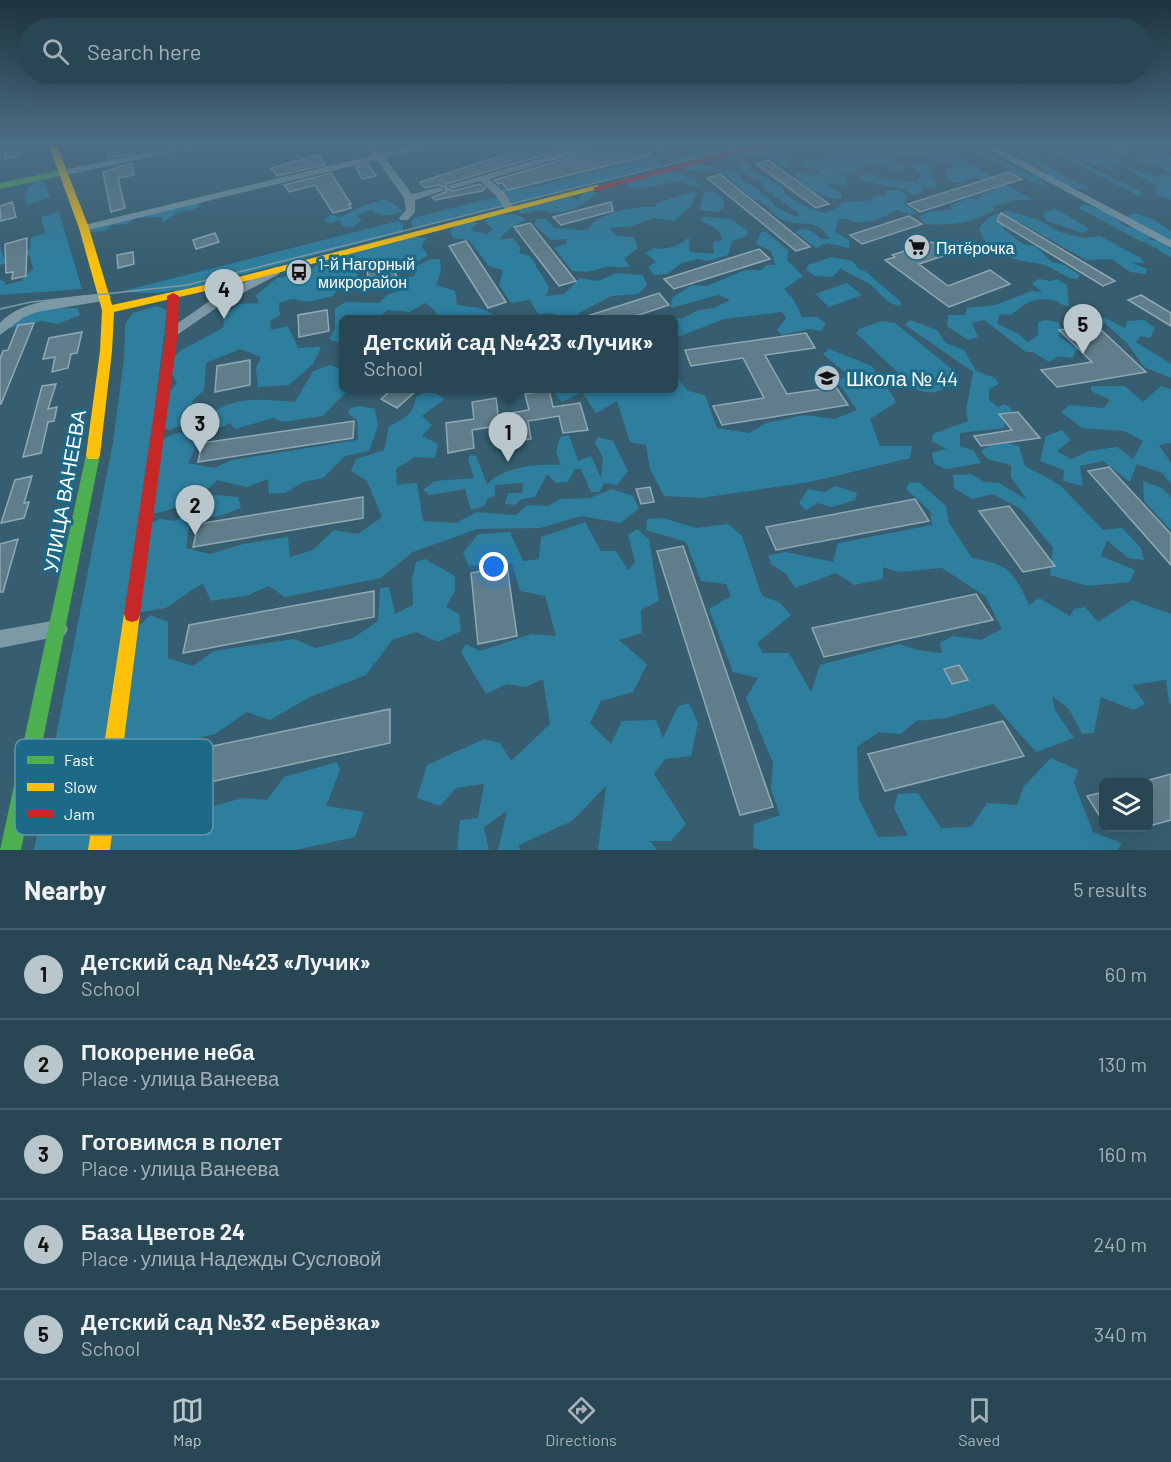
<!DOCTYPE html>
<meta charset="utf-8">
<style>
body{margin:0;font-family:Barlow,sans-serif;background:#304d5a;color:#f1f3f6}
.controls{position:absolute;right:18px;bottom:18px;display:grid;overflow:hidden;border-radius:9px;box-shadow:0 6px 24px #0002}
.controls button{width:54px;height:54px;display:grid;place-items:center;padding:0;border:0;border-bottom:2px solid #445e6b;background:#284654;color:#f1f3f6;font:30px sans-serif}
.you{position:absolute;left:494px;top:567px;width:21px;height:21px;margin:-15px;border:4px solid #fff;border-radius:50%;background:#1a73e8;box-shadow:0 0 0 9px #1a73e833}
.badge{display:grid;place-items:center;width:39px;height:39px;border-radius:50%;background:#b9c7cd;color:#111;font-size:20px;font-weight:700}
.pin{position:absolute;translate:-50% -50px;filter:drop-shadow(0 2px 3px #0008)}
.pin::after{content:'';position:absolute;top:32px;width:21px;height:18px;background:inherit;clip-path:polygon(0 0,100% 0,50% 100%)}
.popup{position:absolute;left:339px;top:315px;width:339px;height:78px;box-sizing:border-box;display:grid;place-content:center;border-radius:9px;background:#284654;filter:drop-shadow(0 2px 4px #0005);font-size:20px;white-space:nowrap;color:#a5b1b8}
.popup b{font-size:22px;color:#f1f3f6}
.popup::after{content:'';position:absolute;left:50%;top:100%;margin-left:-12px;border:12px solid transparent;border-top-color:#284654}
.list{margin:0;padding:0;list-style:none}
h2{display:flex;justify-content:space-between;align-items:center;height:78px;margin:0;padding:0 24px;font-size:26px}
h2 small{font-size:20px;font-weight:400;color:#a5b1b8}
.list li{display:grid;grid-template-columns:39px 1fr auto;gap:18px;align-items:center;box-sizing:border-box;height:90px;padding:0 24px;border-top:2px solid #445e6b}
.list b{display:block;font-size:22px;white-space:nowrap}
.list p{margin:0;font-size:20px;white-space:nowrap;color:#a5b1b8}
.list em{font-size:20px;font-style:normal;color:#a5b1b8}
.icon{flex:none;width:33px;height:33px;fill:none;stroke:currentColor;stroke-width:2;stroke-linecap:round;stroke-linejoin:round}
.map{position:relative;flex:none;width:1171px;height:850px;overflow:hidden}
.search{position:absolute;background:#284654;box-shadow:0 6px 24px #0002;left:18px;right:18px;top:18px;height:66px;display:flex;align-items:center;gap:15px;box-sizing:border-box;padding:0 21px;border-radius:33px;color:#a5b1b8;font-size:22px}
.sheet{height:528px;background:#284654}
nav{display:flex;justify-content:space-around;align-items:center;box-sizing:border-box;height:84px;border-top:2px solid #445e6b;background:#284654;font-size:16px;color:#a5b1b8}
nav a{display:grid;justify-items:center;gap:3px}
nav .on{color:#b9c7cd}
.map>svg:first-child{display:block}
.green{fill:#2e7e9e}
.building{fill:#5f7d8a;stroke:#90a8b3;stroke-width:1.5}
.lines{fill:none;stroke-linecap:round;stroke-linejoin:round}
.street{fill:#7d99a5;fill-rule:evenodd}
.fast{fill:#4caf50;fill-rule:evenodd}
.slow{fill:#ffc107;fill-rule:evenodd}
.jam{fill:#c62828;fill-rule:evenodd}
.tram{stroke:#7d99a4;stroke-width:1.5}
.labels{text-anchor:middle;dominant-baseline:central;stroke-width:6;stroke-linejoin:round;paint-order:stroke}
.far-poi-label{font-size:16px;fill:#fff;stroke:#1d6988;text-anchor:start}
.poi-label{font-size:20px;fill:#fff;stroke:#1d6988;text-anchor:start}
.street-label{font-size:20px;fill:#fff;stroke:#1d6988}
.key{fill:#1d6988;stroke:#6196ac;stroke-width:1.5}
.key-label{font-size:16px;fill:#fff}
</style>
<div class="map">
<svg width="1171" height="850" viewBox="0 0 1171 850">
<rect width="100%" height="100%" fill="#365e70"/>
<!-- green -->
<path class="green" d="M717 143H759L677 164 668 159 719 145Z
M791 143H818L778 155 791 164V169C780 169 779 162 770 158 759 153 742 158 730 160L728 156 770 146 785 151V146Z
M878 143H908L901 147 877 150 874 153 908 167 900 171 870 162 852 173 834 172 847 178 844 186 830 182 828 186 841 193 842 199C827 200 803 188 795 175L800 172 814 176 821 171 800 165 804 161 823 160 831 154H845L851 149H867Z
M964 143 982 147 989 155 1001 158 1020 170 1038 177 1046 186 1031 182 960 144Z
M1063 143C1089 143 1101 149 1123 164L1114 165 1113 170 1104 169 1081 158V162L1138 190 1143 194 1137 195 1052 152 1051 150 1070 149Z
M909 147 952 154 1033 200H1017L993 206 995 210C971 223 953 226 925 224L919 216 932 211 952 210 950 205 967 199H978L982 194 998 189 974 177 960 183 949 182 945 171 954 166 950 162C936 162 925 156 911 154L905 159 891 156V151L902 150Z
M1153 153 1171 155V173L1162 168 1141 162 1138 156Z
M654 156 664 166 512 204 501 192 503 189H525Z
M1034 157 1075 182 1088 187 1087 190C1069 187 1049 185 1040 166H1029L1022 161Z
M739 162 748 163 751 170 783 187 785 195 808 208 824 213 838 208 842 202 869 201 875 196H885L886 190H900L909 198 903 203 917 213 912 215 897 210C886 216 871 224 858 222 850 221 847 217 838 219L835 232 849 240V248L827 243 816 248 795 232C806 226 813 231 821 239H830C817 216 800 228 781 219 774 216 770 208 764 204 760 201 756 200 752 198 741 190 731 177 719 172 706 168 696 173 683 170 696 157 705 167 719 169 726 171 732 170 739 172L742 180 759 189 760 194 767 196 776 207 796 217 800 214 768 192 759 180 751 178 738 166Z
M912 162 924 163 934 172 928 176 936 180 935 188 923 187 921 193 913 195 901 188 860 181 859 177 869 174 888 180 919 183 918 179 923 177 913 167Z
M1126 166 1155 177 1164 174 1171 176V200L1155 194 1157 186 1128 170Z
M661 172 677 173 697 181 699 186H690L684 180 641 189 629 188 627 183Z
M44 181 50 198 26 204 25 192 34 182Z
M594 191 597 193C586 204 569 213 553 213 549 212 546 210 543 210 534 210 527 214 518 213L519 210 570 197 578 200 581 194Z
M714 191 723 198 724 207 718 212 699 210 704 193Z
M693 192 697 194 691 206 674 221 653 218 633 226 609 228 617 236 634 237 638 248 624 259 630 266C621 270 614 265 606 267 590 271 589 273 572 271L554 248 567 243 566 239 551 240 533 224 538 219H546L555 229C567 226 580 233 588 229 592 226 593 221 598 219 614 211 637 206 655 207L658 202Z
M492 198 499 199 505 206 414 229 411 223 413 218Z
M386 199 403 211C391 217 382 217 371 210L357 215 362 220 353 227 342 226 340 220 330 223 324 220 331 215 341 217 365 205Z
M182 202 202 204 196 209 178 212 163 223 161 217 135 218 127 224 112 225 106 231 90 232 92 227 111 223 125 215 138 217 157 210 167 211Z
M1083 204 1103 210 1127 227 1138 225 1126 216 1135 213 1154 220 1171 231V240L1158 233 1147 239 1158 241 1171 249V257C1159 252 1152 243 1140 241L1079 208Z
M1056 209 1090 229 1082 233 1047 221 1043 212Z
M1006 211 1037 219 1060 232 1084 238 1100 236 1141 258 1144 263 1131 262 1147 269 1146 274 1130 272 1112 259 1086 260 1019 222 1002 228 1023 244 1035 246 1052 262 1064 265 1080 275 1077 279C1063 278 1054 267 1041 264 1030 261 1022 262 1012 258L1011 251 985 241 979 229 987 218Z
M59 212 82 289 0 295V280L5 282V285L24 280 22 279 33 269 30 256 0 265V248L4 258 30 249 31 237 45 233 41 217Z
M515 214 526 219 509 229 500 239 513 238 521 248 519 253 530 256 549 287 546 296 564 294 580 278 598 281 617 273 643 275 647 285 638 294 611 296 579 313 577 319H555L553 313 538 314 530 300 511 303 499 285 503 270 489 266 469 240 453 238 450 231C459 221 467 220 479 223L470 230 487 234 493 230 485 221 491 216Z
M703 217 730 219 747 230V236L732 241 728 255 707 261 698 259 682 263 667 274 654 275 648 267 656 262 645 253 654 248C668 250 679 246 689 237L690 252 714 254 713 242 723 240 718 230 700 220Z
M398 221 403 224V232C355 245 307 257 259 270 216 281 167 299 123 291Z
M761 232H766L788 250 787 260 803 276 784 289 794 300 802 317H816L826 323 821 331 809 329 782 335 777 330 786 318 782 312 724 319 673 339V320L668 319 683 318 699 310 714 308 730 300 718 295 671 308 672 298 692 285 707 286 745 270H762L766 265H775L771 251 756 244Z
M412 237 427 238 421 246 428 255 418 261 386 259 356 266 359 286 353 290 341 285 333 296 308 302 293 299 279 303 280 315 270 321 271 330 288 326 298 348 321 347 313 364 289 385 258 387 256 368 261 357 240 349 206 363 204 390 192 401 200 416 171 430 157 428 160 402 177 383 172 374V358L183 349 223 328 225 314 240 304 259 303 256 295 277 278 303 275 324 260Z
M831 257 853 261 858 269 865 271 901 302 900 306C884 303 880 291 868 283 859 278 850 275 841 268L832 277 815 276 806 270 808 265Z
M432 259H440L441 272 436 285 455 291 457 305 480 308 503 319H432L437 313 426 303 409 312 387 310 378 319 367 318 343 320V341L340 343 329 339 335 329V308L346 302 379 303 387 295 399 291 401 278 415 276 414 267Z
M1039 279 1050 281 1057 279 1067 285 1069 306C1062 306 1058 301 1051 300 1033 297 1024 304 1011 315L1000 314 997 324 1017 333 1028 342 1038 335V322L1045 320 1058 322 1061 328 1058 336 1077 349 1072 358 1058 356 1049 362 1033 352H1026L984 320 972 323 978 337 968 340 947 326 948 315H965L967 308 995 305 1032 291 1042 292 1032 283Z
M847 283 862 295 829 307 815 294Z
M156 306 167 310 140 527 160 519 175 521 214 495 238 497 241 508 219 516 190 520 186 548 210 554 243 544 288 537 290 557 313 550 334 530 358 534 382 517 367 481 351 471 356 459 384 450 389 426C403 420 414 414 416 397L430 390 445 399 422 416 432 425 422 436 438 444 435 458 415 457 396 469 397 485 417 483 423 521 456 523 477 512 516 515 527 505 547 506 561 499 590 498 612 489 633 496 639 508 621 523 581 516 540 528 477 529 413 552 381 578 285 597 269 586 249 595 211 601 203 584 193 589 166 608 137 613 92 850H34L113 442 124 359 125 324 133 313Z
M45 308H77L80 315 58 324 42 321 2 330 19 317Z
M1103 317 1125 328 1127 321 1144 320 1155 328 1150 338 1140 336 1136 342 1171 364V378L1144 367 1127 343 1100 319Z
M910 320 937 330 946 343 964 350 976 371 995 378 999 384 989 389V400L998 407 1005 404 1012 409 1003 428 960 433V446L974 451 981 463 946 469 934 464 932 453 946 449 932 441 933 434 968 421 966 411 973 372 905 325Z
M882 321 895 323 953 370 956 375 957 383C940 391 929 398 912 386L856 333 859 329Z
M829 349 872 366C879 382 889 387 896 402L870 419 880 446H912L910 458 810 482 701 498 664 496 650 469 646 445 630 442 617 401 596 413 582 392 562 402 551 389 673 388V373L688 391 705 395 717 428 749 433 766 423 804 415 835 419 857 410 838 382 847 374 823 354Z
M330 365 343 370V388L354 389 343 395 323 416 283 422 273 418 235 429 230 423 214 431 202 421C229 395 260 399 295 402L313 371Z
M1091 386H1125L1143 402 1161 386 1171 389V443L1159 445 1171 463V484L1162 473 1137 464 1130 482 1103 461 1080 466 1083 486 1063 481 1064 470 1040 461 1046 436 1062 430 1071 440 1057 451 1071 459 1089 451 1117 447 1133 459 1143 441 1124 431 1082 428 1061 412 1069 405 1104 408 1110 400 1091 391Z
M360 406 375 409 378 426 369 451 345 456 323 478 303 482 285 493 269 494 268 479 247 487 217 480C200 499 178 509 152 514L159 442C173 432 184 430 200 438L188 463 214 468 232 460 358 440 357 420 348 414 350 408Z
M569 435 578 461 591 456 601 478 603 458 595 443 598 437 613 441 628 471 617 485 604 483 599 492H591L581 469H575L568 482 556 483 547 474 535 497 522 499 515 505 505 504 508 493H522L523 483 495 485V496L487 499 485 506 471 510 465 489 429 495 423 490 435 481 474 478 468 459 470 455 476 456 487 484C506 466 536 464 561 465L556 452 560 437Z
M997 441 1019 446 1025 466 1060 485 1103 530 1122 528 1141 548 1144 560 1128 558 1107 540 1101 556 1135 570 1130 582 1088 586 1050 575 1053 548 1021 509 993 494 972 499 954 488 953 475 971 474 984 482 999 483 1027 500 1011 477V465L987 459 981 451Z
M1143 481 1162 488 1171 497V530L1144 501Z
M910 482 920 483 946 506 949 523 972 558C1010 565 1013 571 1029 605L1039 598 1070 616 1074 609 1085 607 1098 622 1132 600 1171 614V704L1169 703 1166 680 1132 685 1145 704 1134 710 1101 697 1094 733 1082 734 1069 709 1052 696 1055 710 1074 738 1036 752 993 704 946 718 916 721 901 734 879 732 857 747 859 799 878 837 908 836 894 808 898 794 918 793 941 828 971 827 987 803 1017 805 1024 786 1051 758 1078 770 1074 783 1093 832 1122 843 1117 850H761L753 847 754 824 780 815 771 789 773 763 746 698 758 678 733 672 709 609 731 596 726 584 701 581 686 542 646 530 647 519 663 518 696 528 728 524 742 536 762 596 779 602 791 615 757 643 763 653H789L811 692 820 665 899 644 917 650 942 653 940 642 953 636 981 640 1002 629 985 596 942 568 898 572 883 567V579L854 585 836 573 795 588 786 574 771 564 768 555 786 552 833 562 838 543 932 525 930 511 906 489Z
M836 486 857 493 855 500 832 507 818 503 806 510 799 503 808 489 824 492Z
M585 522 601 551H616L628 570 635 562 628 535 637 529 649 539 659 601 641 610 642 633 619 640 647 664 633 692 601 701 590 723 611 744 622 721 656 720 663 738 678 706 689 703 698 723 691 756 665 759 654 774 686 824 671 841H650L657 850H598L606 786 572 821 519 845 520 850H498L507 811 484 827 489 850H457L460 820 478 818 484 784 456 788 440 806 417 798 427 765 484 739 500 743 511 761 550 724 543 679 525 687 507 684 486 694 461 652 466 644 480 651 531 634 556 636 545 596 520 591 512 564 469 566 463 553 478 534 510 532 523 561 539 559 541 537Z
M425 559 455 576V591L446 607 459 614 461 631 438 642 416 632 392 640 366 675 310 697 270 720 247 712 215 734 172 744 157 794 204 809 242 798 267 800 284 777 337 762 340 770 326 806 364 812 355 837 295 850H103L134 631 150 615 168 622V658L193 666 214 651 294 639 316 648 353 638 378 621 380 588 389 587 395 614 413 605 412 579 416 562Z"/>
<!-- building -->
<path class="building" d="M4 143H17L18 156 5 159Z
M555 143H665L666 147 647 151 651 155 508 190 502 183 498 184 494 180 586 153 589 149 581 144 446 184V188L439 185 425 188 420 182 487 160Z
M1099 143H1146L1147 145 1121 153Z
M130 144 131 154 109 158 107 149Z
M318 155 325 165 277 176 271 168Z
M769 160 771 162 829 204 816 208 756 164Z
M132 163 134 175 118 178 125 208 111 212 103 172Z
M368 164 376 176 362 179 356 167Z
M1009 172 1022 179 920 212 908 204Z
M331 173 351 204H349L351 208 333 213 315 185 289 192 284 185Z
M720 174 810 247 796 251 707 178Z
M479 184 485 188 482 191 435 200 432 197 446 192V188L453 191Z
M12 202 16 217 1 221 0 206Z
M611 202 613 211 561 225 553 217Z
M1001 213 1115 281 1103 286 997 221Z
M909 216 922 224 862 244 850 235Z
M530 223 576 281 559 286 514 227Z
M215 233 219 242 196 249 193 240Z
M27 238 26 276 12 279 13 272 6 273 5 244Z
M466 241 506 302 488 308 449 246Z
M932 242 949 254 919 264 948 286 990 270 1010 284 949 307 885 260 895 257 892 255Z
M759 249 770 259 674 289 664 279Z
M133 252 134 264 118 268 117 255Z
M394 266 398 284 370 289 367 271Z
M659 293 669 305 624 320H585L584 317Z
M1141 295 1171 313V326L1128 300Z
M327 310 329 331 299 337 298 315Z
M34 323 1 404H0V359L3 351 8 350 18 325Z
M1096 325 1146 372 1057 387 1041 370 1092 362 1059 330Z
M82 332 77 353 71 354 68 368 52 372 55 357 43 359 49 338Z
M806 333 815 348 765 355 787 394 836 387 848 405 722 425 713 406 764 398 743 358 691 366 685 350Z
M250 360V385L215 392 217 366Z
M56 384 48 409 57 407 54 421 48 422 41 453 23 457 42 386Z
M393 388H419L397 408 381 399Z
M549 390 553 407 580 403 588 430 563 433 559 416 528 421 531 439 506 443 503 425 472 430 474 448 448 453 446 423 474 419 472 402 496 398 498 415 529 410 525 394Z
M1018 412 1040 438 981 446 974 436 1012 430 999 414Z
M354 421 353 438 198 462 202 443Z
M1109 467 1171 534V565L1088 471Z
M32 476 24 503 29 502 24 518 1 523 15 480Z
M650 487 654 502 641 504 636 489Z
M363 497V518L193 547 198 524Z
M915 499 929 521 776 550 766 527Z
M1009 506 1055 566 1023 572 979 511Z
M18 539 3 592H0V544Z
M683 546 773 807 740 815 657 551Z
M507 566 517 636 478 644 471 573Z
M374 591V617L183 653 189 625Z
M976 594 993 620 824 657 812 628Z
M959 665 968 680 952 684 944 669Z
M390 709V743L173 790 180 753Z
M1003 721 1024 756 885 791 868 754Z
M1171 774V820L1149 826V780Z
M1104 792V823L1087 796Z"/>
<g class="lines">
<!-- street -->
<path class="street" d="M195 143H213L62 176 57 173 62 170Z
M365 143H375L382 153 423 143H439L385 158 412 194 440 187 445 190 415 200V212L408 220H400L399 218 406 210 404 198 377 160 84 231 78 228 84 225 374 155Z
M976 143H988L1171 240V248Z
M582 146 587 149 585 151 489 179 504 192 515 209 514 211H506L496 196 480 181 452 189 447 186Z
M275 267 281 271 279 274 222 304 177 335H167L165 332 214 298Z
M105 293 109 294 111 297 109 300 37 312 24 317 0 335V323C22 298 74 297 105 293Z
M58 620 65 623 68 629 65 635 0 648V630Z"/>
<!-- fast -->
<path class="fast" d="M62 170 65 171V175L0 189V183Z
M93 449 98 451 100 455 21 850H0L86 455 88 451Z"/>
<!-- slow -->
<path class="slow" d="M48 143H56L89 228 112 305 223 281 597 185 602 188 227 286 114 312 112 351 100 455 98 459H88L86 455 100 351 102 310 79 228Z
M132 606 138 608 140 614 110 850H88L124 614 126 608Z"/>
<!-- jam -->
<path class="jam" d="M761 143H774L597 191 592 188Z
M173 293 179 296 178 332 140 614 138 620 132 622 126 620 124 614 166 332 167 296Z"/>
<!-- tram -->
<path class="tram" d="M0 309 31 302 187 285 755 143"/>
</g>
<!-- sky -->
<linearGradient id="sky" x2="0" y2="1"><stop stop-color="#1e343e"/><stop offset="0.55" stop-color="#4c6e86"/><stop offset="1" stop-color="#4c6e86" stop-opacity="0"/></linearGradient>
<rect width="1171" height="262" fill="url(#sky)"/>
<!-- icons -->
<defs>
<symbol id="supermarket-disc" viewBox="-11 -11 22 22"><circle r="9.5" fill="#b9c7cd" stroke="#1d6988"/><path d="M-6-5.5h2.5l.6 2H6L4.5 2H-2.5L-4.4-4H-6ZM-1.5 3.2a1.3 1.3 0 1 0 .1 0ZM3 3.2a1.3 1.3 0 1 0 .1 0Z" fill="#111"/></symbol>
<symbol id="bus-disc" viewBox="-11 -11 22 22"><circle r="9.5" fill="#b9c7cd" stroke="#1d6988"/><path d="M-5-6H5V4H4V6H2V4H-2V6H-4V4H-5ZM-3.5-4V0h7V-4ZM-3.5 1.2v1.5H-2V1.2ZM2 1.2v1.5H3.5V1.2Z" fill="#111"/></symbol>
<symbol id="school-disc" viewBox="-11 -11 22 22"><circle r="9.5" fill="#b9c7cd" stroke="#1d6988"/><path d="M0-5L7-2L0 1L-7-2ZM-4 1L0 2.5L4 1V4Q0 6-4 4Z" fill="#111"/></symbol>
</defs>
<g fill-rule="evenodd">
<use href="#supermarket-disc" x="902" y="232" width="30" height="30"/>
<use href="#bus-disc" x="284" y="257" width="30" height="30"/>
<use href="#school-disc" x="812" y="363" width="30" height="30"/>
</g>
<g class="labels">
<!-- far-poi labels -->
<g class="far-poi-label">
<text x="936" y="247">Пятёрочка</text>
<text x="318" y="263">1-й Нагорный<tspan x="318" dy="18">микрорайон</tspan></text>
</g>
<!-- poi labels -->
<g class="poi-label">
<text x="846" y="378">Школа № 44</text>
</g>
<!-- street labels -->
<g class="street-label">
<text transform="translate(64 491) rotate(-80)">УЛИЦА ВАНЕЕВА</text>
</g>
</g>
<!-- legend -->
<rect x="15" y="739" width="198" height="96" rx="9" class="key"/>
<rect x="27" y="756" width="27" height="8" fill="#4caf50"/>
<rect x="27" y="783" width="27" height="8" fill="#ffc107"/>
<rect x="27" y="810" width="27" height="8" fill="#c62828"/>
<g class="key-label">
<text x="64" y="766">Fast</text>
<text x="64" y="793">Slow</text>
<text x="64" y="820">Jam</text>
</g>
</svg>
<div class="controls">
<button><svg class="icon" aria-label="layers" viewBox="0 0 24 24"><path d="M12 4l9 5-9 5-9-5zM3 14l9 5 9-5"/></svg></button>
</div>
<div class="you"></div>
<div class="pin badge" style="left:508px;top:462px">1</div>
<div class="popup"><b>Детский сад №423 «Лучик»</b>School</div>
<div class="pin badge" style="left:195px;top:535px">2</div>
<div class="pin badge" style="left:200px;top:453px">3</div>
<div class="pin badge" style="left:224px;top:319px">4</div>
<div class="pin badge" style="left:1083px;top:354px">5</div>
<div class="search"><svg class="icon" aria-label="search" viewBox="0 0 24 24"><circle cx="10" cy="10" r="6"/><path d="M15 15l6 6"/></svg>Search here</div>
</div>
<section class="sheet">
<h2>Nearby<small>5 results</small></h2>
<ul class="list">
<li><span class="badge">1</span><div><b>Детский сад №423 «Лучик»</b><p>School</p></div><em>60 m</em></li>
<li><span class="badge">2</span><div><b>Покорение неба</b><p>Place · улица Ванеева</p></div><em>130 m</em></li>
<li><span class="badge">3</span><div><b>Готовимся в полет</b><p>Place · улица Ванеева</p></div><em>160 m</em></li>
<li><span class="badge">4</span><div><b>База Цветов 24</b><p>Place · улица Надежды Сусловой</p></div><em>240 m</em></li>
<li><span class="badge">5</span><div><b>Детский сад №32 «Берёзка»</b><p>School</p></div><em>340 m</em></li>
</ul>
</section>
<nav>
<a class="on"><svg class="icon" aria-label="map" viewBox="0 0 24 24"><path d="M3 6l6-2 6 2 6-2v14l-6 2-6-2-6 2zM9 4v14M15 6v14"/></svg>Map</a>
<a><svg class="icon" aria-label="directions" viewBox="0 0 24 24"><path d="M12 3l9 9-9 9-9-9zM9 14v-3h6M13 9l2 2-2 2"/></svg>Directions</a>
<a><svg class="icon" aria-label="saved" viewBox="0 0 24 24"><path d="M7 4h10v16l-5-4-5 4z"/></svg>Saved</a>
</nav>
